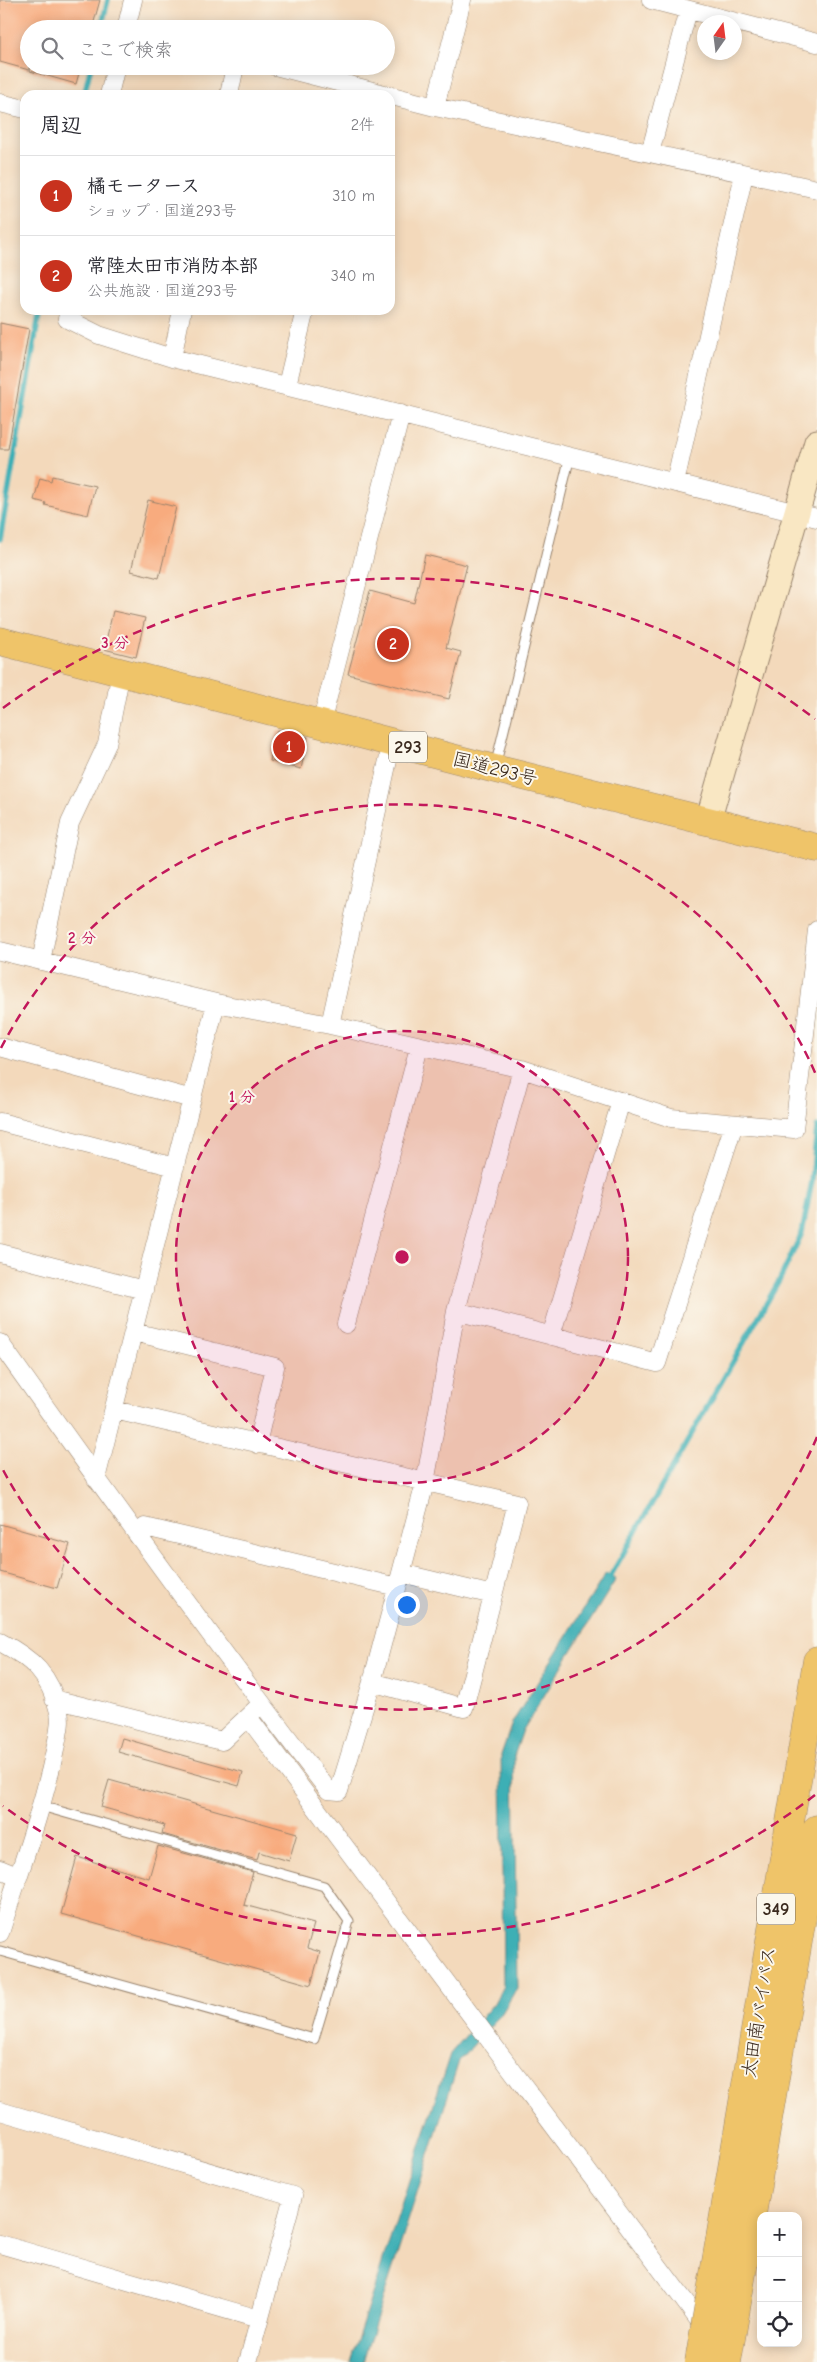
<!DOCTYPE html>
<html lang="ja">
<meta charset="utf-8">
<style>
body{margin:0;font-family:"Comic Neue","Klee One",sans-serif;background:#f2f2f3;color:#2b2b33}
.controls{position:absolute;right:15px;bottom:15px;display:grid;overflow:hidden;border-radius:10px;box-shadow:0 2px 12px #0003}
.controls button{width:45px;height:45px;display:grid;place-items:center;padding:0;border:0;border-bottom:1px solid #e1e1e2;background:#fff;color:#2b2b33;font:25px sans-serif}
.compass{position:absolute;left:697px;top:15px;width:45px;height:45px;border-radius:50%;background:#fff;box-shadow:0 2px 12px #0003;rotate:14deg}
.you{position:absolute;left:406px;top:1604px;width:18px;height:18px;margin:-12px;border:4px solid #fff;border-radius:50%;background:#1a73e8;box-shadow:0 0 0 8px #1a73e833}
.badge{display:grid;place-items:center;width:32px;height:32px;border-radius:50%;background:#c8321e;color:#fff;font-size:16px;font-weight:700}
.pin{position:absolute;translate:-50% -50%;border:2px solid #fff;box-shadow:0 1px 5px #0006}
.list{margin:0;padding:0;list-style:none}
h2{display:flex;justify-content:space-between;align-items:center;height:65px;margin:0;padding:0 20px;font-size:21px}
h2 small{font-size:16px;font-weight:400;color:#7c7c81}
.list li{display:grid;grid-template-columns:32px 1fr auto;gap:15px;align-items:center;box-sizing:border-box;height:80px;padding:0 20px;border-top:1px solid #e1e1e2}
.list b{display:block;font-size:19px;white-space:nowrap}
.list p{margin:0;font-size:16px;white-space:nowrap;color:#7c7c81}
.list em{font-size:16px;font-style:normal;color:#7c7c81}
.icon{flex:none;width:28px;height:28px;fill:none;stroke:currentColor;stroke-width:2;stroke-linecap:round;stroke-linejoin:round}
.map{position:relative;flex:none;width:817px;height:2362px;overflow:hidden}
.search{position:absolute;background:#fff;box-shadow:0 2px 12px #0003;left:20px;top:20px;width:375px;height:55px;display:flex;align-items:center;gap:12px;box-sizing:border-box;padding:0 18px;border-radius:28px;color:#7c7c81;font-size:19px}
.panel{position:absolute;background:#fff;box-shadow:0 2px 12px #0003;left:20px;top:90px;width:375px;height:225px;border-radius:15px}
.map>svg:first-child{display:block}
.water{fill:#3dafb5;stroke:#3c6c6a}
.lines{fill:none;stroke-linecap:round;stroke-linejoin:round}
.stream{stroke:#3dafb5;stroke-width:5.5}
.building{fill:#f8ab7e}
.lane-casing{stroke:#97826c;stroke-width:11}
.street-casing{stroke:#97826c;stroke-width:19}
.secondary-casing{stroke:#97826c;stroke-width:27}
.highway-casing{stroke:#97826c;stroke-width:29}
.lane{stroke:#fff;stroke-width:9}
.street{stroke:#fff;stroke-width:18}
.secondary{stroke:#f9e7c3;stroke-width:25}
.highway{stroke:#efc469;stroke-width:28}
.highway-bridge-casing{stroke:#97826c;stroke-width:29;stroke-linecap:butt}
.highway-bridge{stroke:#efc469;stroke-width:28}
.ring{fill:none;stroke:#c2185b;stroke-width:2.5;stroke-dasharray:9 6}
.labels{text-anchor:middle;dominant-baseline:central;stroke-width:4;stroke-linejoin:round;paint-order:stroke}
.shield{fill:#fbf7ec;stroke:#75685c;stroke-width:1}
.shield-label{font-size:18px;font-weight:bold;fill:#3b2a1e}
.street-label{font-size:19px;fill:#3b2a1e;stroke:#fbf7ec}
.centre{fill:#c2185b;stroke:#fbf7ec;stroke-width:2.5}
.ring-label{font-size:15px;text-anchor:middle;font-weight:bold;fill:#c2185b;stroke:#fbf7ec;stroke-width:4;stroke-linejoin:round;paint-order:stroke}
</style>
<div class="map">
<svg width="817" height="2362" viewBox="0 0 817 2362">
<rect width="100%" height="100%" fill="#fbf7ec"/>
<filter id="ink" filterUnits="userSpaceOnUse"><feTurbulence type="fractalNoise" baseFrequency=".02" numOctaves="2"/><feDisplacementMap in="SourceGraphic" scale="10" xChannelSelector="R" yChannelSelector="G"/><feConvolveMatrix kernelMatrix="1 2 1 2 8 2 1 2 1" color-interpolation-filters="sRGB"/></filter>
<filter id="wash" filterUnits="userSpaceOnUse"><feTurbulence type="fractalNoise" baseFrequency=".0096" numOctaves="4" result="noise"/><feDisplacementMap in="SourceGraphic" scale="20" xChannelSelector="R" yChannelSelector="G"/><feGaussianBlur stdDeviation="1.12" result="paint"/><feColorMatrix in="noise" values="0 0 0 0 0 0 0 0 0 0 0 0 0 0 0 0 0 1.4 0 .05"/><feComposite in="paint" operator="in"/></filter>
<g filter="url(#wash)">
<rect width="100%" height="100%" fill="#f3d9bb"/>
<!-- water -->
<path class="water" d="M606 1573 616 1579 523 1730 514 1756 517 1988 502 2013 459 2061 363 2362H350L450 2054 494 2003 503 1986 501 1755 512 1723Z"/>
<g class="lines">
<!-- stream -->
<path class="stream" d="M101 29 108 0
M84 95 91 66
M0 539 40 310
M607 1582 779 1281 802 1233 812 1181 817 1127"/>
</g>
<g id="blocks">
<!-- building -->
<path class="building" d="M0 0H100L92 29H29V70L0 62Z
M31 66H81L76 84 30 71Z
M0 323 29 329 8 449H0Z
M52 476 95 486 88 515 45 505 46 503 34 500 40 478 51 481Z
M148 500 176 507 159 578 131 571Z
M425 555 467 565 446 648 461 652 449 699 348 674 370 591 414 603Z
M113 611 145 618 136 657 104 649Z
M277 730 308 737 301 769 270 761Z
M0 1524 70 1544 57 1588 0 1572Z
M122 1738 243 1772 239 1786 118 1752Z
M109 1780 297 1833 289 1861 259 1852 257 1860 162 1834 164 1825 101 1807Z
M158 1846 253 1872 244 1905 314 1924 307 1948 320 1952 311 1985 61 1914 77 1857 149 1878Z"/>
</g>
</g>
<g filter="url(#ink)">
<use href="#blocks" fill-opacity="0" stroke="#97826c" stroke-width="1"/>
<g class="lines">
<defs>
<path id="lane" d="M495 767 570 456
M0 1951 314 2039 349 1921 324 1886 41 1806"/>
<path id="street" d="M651 0 817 43
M126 29 133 0
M275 66 435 107 817 189
M109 95 116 66
M229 95 235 66
M0 103 25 109
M435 107 462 0
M650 153 688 10
M69 310 67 319 99 335 172 358 817 518
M172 358 182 310
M287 385 305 310
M675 483 744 174
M321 724 401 414
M0 951 216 1003 330 1025 522 1069 671 1118 794 1129 817 930
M41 961 70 823 107 744 121 672
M330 1025 392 742
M0 1047 192 1099
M0 1122 175 1167
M0 1253 144 1290
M456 1311 657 1363 734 1124
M346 1324 419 1047
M134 1332 275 1367 257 1444
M551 1336 621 1101
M0 1343C107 1494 215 1644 328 1790L339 1791 372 1682 425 1483 456 1311 522 1069
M114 1410 517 1503 464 1708 372 1682
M96 1479 216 1003
M138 1536 145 1527 397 1587
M401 1573 493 1595
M0 1642C33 1659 50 1675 59 1712 62 1724 57 1738 55 1750 42 1812 19 1872 0 1933
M54 1699 222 1741 256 1709
M248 1717 707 2331
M0 1869 17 1876
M0 2111 293 2196 248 2362
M0 2244 259 2319"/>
<path id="secondary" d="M708 821 817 442"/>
<path id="highway" d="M0 641 495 769 817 848
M734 2156 817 1661
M761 2161 817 1829"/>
</defs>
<!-- lane casing -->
<use href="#lane" class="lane-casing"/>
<!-- street casing -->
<use href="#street" class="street-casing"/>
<!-- secondary casing -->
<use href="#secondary" class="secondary-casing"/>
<!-- highway casing -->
<use href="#highway" class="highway-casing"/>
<!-- lane -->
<use href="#lane" class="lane"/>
<!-- street -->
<use href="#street" class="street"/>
<!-- secondary -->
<use href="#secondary" class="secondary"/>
<!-- highway -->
<use href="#highway" class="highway"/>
<defs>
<path id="highway-bridge" d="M699 2362 734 2156
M727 2362 761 2161"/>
</defs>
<!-- highway-bridge casing -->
<use href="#highway-bridge" class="highway-bridge-casing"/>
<!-- highway-bridge -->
<use href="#highway-bridge" class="highway-bridge"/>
</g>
</g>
<!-- distance rings -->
<circle cx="402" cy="1257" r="226" fill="#c2185b" fill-opacity=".12"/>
<g class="ring">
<circle cx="402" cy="1257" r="226"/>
<path d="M817 1437A452 452 0 0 1 1 1466M1 1048A452 452 0 0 1 817 1077"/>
<path d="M815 1795A678 678 0 0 1 3 1806M3 708A678 678 0 0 1 815 719"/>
</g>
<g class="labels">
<!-- shield labels -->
<g class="shield">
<rect x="389" y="731.5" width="38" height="31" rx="4"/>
<rect x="757" y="1893.5" width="38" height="31" rx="4"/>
</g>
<g class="shield-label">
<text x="408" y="747">293</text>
<text x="776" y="1909">349</text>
</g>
<!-- street labels -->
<g class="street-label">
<text transform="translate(495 769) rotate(14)">国道293号</text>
<text transform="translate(759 2012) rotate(-81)">太田南バイパス</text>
</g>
</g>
<circle cx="402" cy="1257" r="8" class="centre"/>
<g class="ring-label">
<text x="115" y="648">3 分</text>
<text x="82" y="943">2 分</text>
<text x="242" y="1102">1 分</text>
</g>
</svg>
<div class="controls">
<button>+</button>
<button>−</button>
<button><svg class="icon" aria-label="locate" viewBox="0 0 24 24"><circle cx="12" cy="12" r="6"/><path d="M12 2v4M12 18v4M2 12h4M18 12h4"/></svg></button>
</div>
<svg class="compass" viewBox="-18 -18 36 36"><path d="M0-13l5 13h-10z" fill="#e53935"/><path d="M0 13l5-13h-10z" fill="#7c7c81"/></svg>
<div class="you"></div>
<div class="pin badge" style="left:289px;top:747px">1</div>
<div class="pin badge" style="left:393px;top:644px">2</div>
<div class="search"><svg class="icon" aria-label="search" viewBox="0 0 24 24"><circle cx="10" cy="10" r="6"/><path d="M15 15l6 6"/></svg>ここで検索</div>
<section class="panel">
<h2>周辺<small>2件</small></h2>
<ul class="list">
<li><span class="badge">1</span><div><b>橘モータース</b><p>ショップ · 国道293号</p></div><em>310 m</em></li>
<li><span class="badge">2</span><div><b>常陸太田市消防本部</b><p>公共施設 · 国道293号</p></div><em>340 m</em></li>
</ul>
</section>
</div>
